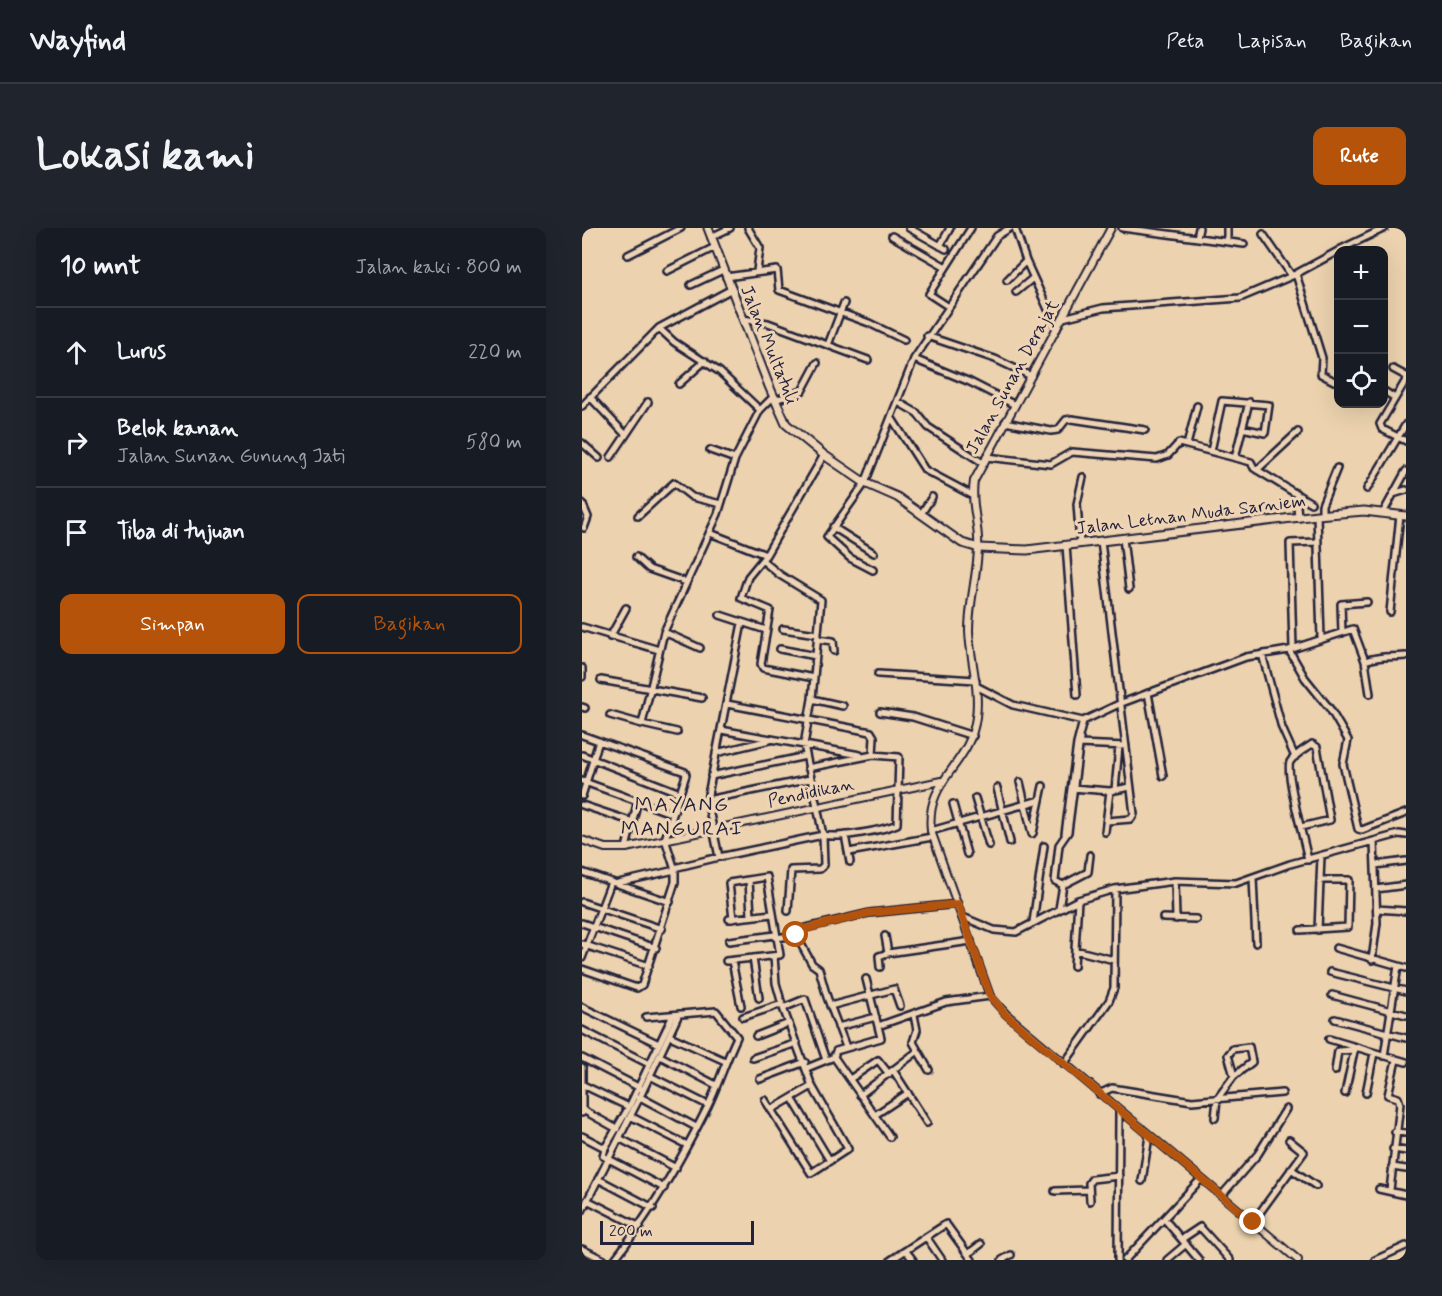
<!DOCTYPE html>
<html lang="id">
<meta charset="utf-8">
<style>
body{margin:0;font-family:Mynerve,sans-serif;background:#20242c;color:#f1f3f6}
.controls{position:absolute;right:18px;top:18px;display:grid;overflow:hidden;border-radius:12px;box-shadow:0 6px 24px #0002}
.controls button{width:54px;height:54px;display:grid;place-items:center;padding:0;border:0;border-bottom:2px solid #363941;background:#171b24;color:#f1f3f6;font:30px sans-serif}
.scale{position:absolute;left:18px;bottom:15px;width:154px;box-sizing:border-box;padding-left:6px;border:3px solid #22223b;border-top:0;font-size:16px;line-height:21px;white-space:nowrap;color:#22223b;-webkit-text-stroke:4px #eed4b5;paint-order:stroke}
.stop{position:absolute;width:18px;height:18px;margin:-14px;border:4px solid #b45309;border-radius:50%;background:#fff}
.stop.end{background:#b45309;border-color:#fff;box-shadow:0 2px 6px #0008}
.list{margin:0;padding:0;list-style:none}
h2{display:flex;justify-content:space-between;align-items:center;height:78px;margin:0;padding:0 24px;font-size:26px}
h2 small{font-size:20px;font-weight:400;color:#9ea1a6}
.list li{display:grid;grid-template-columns:39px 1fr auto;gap:18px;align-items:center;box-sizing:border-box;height:90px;padding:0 24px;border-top:2px solid #363941}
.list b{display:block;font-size:22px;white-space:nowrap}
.list p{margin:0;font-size:20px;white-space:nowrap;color:#9ea1a6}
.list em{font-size:20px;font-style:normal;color:#9ea1a6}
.actions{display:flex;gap:12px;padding:18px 24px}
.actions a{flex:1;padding:14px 0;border:2px solid #b45309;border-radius:12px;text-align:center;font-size:21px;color:#b45309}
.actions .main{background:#b45309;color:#fff}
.icon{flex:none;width:33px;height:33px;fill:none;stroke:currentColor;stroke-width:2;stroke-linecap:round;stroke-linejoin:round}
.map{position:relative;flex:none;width:824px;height:1032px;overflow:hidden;border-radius:12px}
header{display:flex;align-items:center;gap:36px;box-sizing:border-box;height:84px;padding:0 30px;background:#171b24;border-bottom:2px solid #363941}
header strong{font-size:28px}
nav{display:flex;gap:33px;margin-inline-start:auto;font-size:21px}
.intro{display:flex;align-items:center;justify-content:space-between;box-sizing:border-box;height:144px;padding:0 36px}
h1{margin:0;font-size:42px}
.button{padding:15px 27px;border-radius:12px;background:#b45309;color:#fff;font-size:21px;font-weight:700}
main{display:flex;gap:36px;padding:0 36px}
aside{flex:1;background:#171b24;border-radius:12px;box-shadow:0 6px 24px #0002}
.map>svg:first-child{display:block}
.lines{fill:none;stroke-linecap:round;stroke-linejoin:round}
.minor-casing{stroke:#22223b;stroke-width:10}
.tertiary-casing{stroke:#22223b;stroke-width:10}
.secondary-casing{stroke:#22223b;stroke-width:11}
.minor{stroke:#eed4b5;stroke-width:5}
.tertiary{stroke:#eed4b5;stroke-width:6}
.secondary{stroke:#eed4b5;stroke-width:7}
.route{stroke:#b45309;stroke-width:8}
.labels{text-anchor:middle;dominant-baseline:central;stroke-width:6;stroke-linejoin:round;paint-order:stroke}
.street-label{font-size:18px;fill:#22223b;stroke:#eed4b5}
.quarter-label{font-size:21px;letter-spacing:1.5px;fill:#22223b;stroke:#eed4b5}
</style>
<header>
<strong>Wayfind</strong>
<nav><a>Peta</a><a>Lapisan</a><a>Bagikan</a></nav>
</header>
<div class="intro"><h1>Lokasi kami</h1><a class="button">Rute</a></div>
<main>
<aside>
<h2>10 mnt<small>Jalan kaki · 800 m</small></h2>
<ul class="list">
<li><svg class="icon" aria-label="ahead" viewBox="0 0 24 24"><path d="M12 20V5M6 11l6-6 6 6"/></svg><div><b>Lurus</b></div><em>220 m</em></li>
<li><svg class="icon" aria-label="right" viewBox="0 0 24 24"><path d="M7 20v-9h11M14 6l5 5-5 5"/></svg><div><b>Belok kanan</b><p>Jalan Sunan Gunung Jati</p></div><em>580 m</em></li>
<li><svg class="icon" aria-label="arrive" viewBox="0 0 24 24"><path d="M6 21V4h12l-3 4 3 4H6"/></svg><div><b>Tiba di tujuan</b></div></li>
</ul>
<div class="actions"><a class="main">Simpan</a><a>Bagikan</a></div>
</aside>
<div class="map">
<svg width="824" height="1032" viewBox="0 0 824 1032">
<rect width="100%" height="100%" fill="#ecd2ae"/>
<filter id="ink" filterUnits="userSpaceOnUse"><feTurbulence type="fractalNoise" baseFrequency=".0167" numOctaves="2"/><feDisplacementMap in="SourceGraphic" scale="12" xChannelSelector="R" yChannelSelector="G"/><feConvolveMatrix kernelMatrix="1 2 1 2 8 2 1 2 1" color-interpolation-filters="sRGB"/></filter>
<g filter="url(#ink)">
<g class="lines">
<defs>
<path id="minor" d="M166 0 178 20 175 43
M327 0 364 21
M428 0 415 8 332 131 388 154 433 177
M433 0 444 33 475 101
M540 0 662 16
M681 6 710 48
M310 8 364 39
M129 9 148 0
M615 10 617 0
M645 14V0
M358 18 368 0
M757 22 803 0
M46 27 99 0
M85 43 133 19
M714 46 740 130 739 146 752 153
M144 49 195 42 197 62 287 95 322 112
M425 52 444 33
M109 57 141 42
M434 64 451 50
M367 79 347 66 389 0
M481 90 521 80 658 70 710 48 756 23
M161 91 186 95 286 132
M77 100 92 114 138 144 178 182
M345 108 413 131 449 148
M246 117 262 75
M811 141 824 148
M824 152 798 196 800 201 824 213
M97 156 123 133
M802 163 813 170
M8 169 43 206
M193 172 220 163 235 135
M316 174 335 185 346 199 401 235
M0 178 77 100 148 62
M309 189 343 242 390 267
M423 194 469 203 476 202 484 192 490 191 563 202
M0 215 17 230
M605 217 615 178
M128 222 153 231
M629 223 640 173 687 177 683 205 660 200
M29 229 66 174
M404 229 469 236 490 224 575 231 586 227 597 215 669 234 672 240 729 275
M653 230 667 174
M675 242 716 204
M785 261 824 196
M714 265 716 290
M811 266 824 262
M0 275 6 289 2 300
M801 285 824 243
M339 286 350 269
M735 287 739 410
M740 287V277L755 240
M56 288 92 255 110 269 139 276
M251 299 292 325
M128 305 184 327
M541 310 547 361
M519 313 552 586 549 591 525 593
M498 316 495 276 501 249
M484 317 495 467
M54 329 67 341 104 354
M180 332 198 347 239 372 230 471 222 517 241 607 242 637 238 641 209 642 206 683
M291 342 268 330 245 309 283 255 332 131
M808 384 818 287
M138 387 184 402
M160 395 125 572 137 629 241 607C255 611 302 602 315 596L317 529 291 527 226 540
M0 399 77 422
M201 401 235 406
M82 404 118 420
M760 405 759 376 785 374
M28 409 44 380
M235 411 251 413 252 423
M711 420 708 315 736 314
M198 421 234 428
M707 422 723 450 748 481 766 512 761 536 776 601 780 602 824 585
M680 426 700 500 713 529
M783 433 788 466
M0 440V449
M296 446 394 452
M232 450 181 440 179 436 188 382 159 370 166 349 184 327 242 227
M19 452 120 470
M396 459 431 477 501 493 537 476 664 429 707 422 771 401 783 433C801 427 806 430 824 428
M566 465 581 548
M230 471 261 478
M145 476 289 504 292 509 291 527
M0 479 3 480
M298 484 331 489 391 508
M28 487 60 496
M139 502 278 527
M95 504 60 496 82 404 136 286 153 231 178 182 191 169
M0 507 103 544 104 547 83 611 93 642V654L60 757 55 760 0 741
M498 511 486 604 477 617 473 653 481 657 506 644 508 627
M497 516 544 518
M134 525 188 512
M0 527 98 565
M129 548 224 528
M0 553 91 586
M438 554 450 606
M415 560 428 614
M490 560 528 563 548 559
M533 562 537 518
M0 568 17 513
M393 570 407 617
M125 572 228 551
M371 576 385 626
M0 577 51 594
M719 599 748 592 735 519 730 516C723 521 712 527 708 534 703 544 723 616 726 632
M349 603 458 572
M523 604 528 563
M451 605 461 558
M483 606 495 516 501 493
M263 607 268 634
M44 620 56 572
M267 624 350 609
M793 637 824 633
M92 640 137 629
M0 644 88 674
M671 650 674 715
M167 652 169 688
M593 653 594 691
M36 655 93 642
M794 661 824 657
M0 674 80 701
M477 681 481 657
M795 681 824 683
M381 689 412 702 434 704 496 672 533 661 593 653 654 655 708 636 817 606 824 607
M581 690 614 691
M147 691 190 686
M451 694 462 618
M0 695 74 720
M718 702 766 699 767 652H740
M736 702 739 628
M214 707 230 736 237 741 245 769 264 819
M303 708 306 725 389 713
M194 710 214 707 219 701 287 685 376 676
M147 713 193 707
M0 716 67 738
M754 720 824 740
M493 722 532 732
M0 730 29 654
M171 730 177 770
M790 732 795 695 792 614
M144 733 198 727 185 649 147 655 151 691
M150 733 159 778
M492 738 496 672
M298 739 297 728 306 725
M748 744 824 763
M750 767 824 787
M248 778 312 761 318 778
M0 779 77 816
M201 780 223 771 244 832
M332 787 335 802 331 814 347 842
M161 789 200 776
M753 791 824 810
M296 798 364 774 408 768
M256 799 294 789
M0 802 67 836
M88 808 143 833
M174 808 207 795
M747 811 824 834
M78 828 134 857
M802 828 816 738
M252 829 308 909
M0 830 60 861
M171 830 215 815
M482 836 527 773 532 760 533 661
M0 839V885
M225 840 252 829 254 823 299 810 284 751
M311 842 345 895
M753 843 756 823 773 822
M68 848 126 877
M178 851 223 834
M268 851 296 832 307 846
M1 857 47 879
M763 865 773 819
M784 865 792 825
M517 866 530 860 610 873 700 865
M278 867 336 823
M58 869 114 899
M210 870 248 933
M183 872 229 945 266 921 230 858 201 780 194 755 192 728
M1 882 35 901
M189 882 230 858
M293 887 326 865
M48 888 105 917
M633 890 635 871 652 848 646 827 651 821 667 819 670 834 652 848
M813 904 824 905
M0 908 23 920 21 928 82 960
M37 910 94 940
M23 920 47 879 91 787
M811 921 824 923
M810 939 824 941
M709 941 734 958
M16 951 71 980
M560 953 567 908
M797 961 824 967
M808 962 818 876 816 870 806 867 814 832
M473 963 507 962
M640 967 676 926 704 881
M5 972 58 999
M508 973 507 955 510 951 537 948
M0 983 58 869 97 786
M583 992 617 1032
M671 994 722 924 707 912
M345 1010 360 1032
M600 1011 618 999 648 1032
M0 1021 22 1032
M324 1023 331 1032
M386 1026 399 1016
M32 1032C70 984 99 932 126 878 137 855 144 832 155 809L134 783 64 789
M309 1032 364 996 390 1032
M420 1032 429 1027
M536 1032 537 884
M543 1032 619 951
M585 1032 604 1016
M793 1032 824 1018"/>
<path id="tertiary" d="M529 0 392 253C388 277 398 298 396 321 395 348 387 375 387 403 388 432 398 459 394 489 388 539 343 550 349 603L408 768 424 786 716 1032
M0 612 23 620H44L359 553"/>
<path id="secondary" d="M126 0 187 158 204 196 242 227 283 255 315 269 380 315 397 320 445 322 735 287 782 283 824 288"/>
</defs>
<!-- minor casing -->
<use href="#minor" class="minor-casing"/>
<!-- tertiary casing -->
<use href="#tertiary" class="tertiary-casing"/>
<!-- secondary casing -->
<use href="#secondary" class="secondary-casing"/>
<!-- minor -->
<use href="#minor" class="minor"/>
<!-- tertiary -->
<use href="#tertiary" class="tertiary"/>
<!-- secondary -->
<use href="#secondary" class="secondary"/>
</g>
</g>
<g class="lines" filter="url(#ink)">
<!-- route -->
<path class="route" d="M214 707 219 702 287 685 376 676 408 768 423 786 671 994"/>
</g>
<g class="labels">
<!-- street labels -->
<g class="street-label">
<text transform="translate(187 117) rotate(68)">Jalan Multatuli</text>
<text transform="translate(431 149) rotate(-61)">Jalan Sunan Derajat</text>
<text transform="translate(609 287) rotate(-7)">Jalan Letnan Muda Sarniem</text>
<text transform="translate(229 565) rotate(-12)">Pendidikan</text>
</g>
<!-- quarter labels -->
<g class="quarter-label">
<text x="100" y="577">MAYANG<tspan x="100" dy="24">MANGURAI</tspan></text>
</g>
</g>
</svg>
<div class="controls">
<button>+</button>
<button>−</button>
<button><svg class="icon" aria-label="locate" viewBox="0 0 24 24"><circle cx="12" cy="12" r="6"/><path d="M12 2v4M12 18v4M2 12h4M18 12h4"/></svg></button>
</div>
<div class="scale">200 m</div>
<div class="stop" style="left:214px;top:707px"></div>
<div class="stop end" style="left:671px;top:994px"></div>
</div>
</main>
